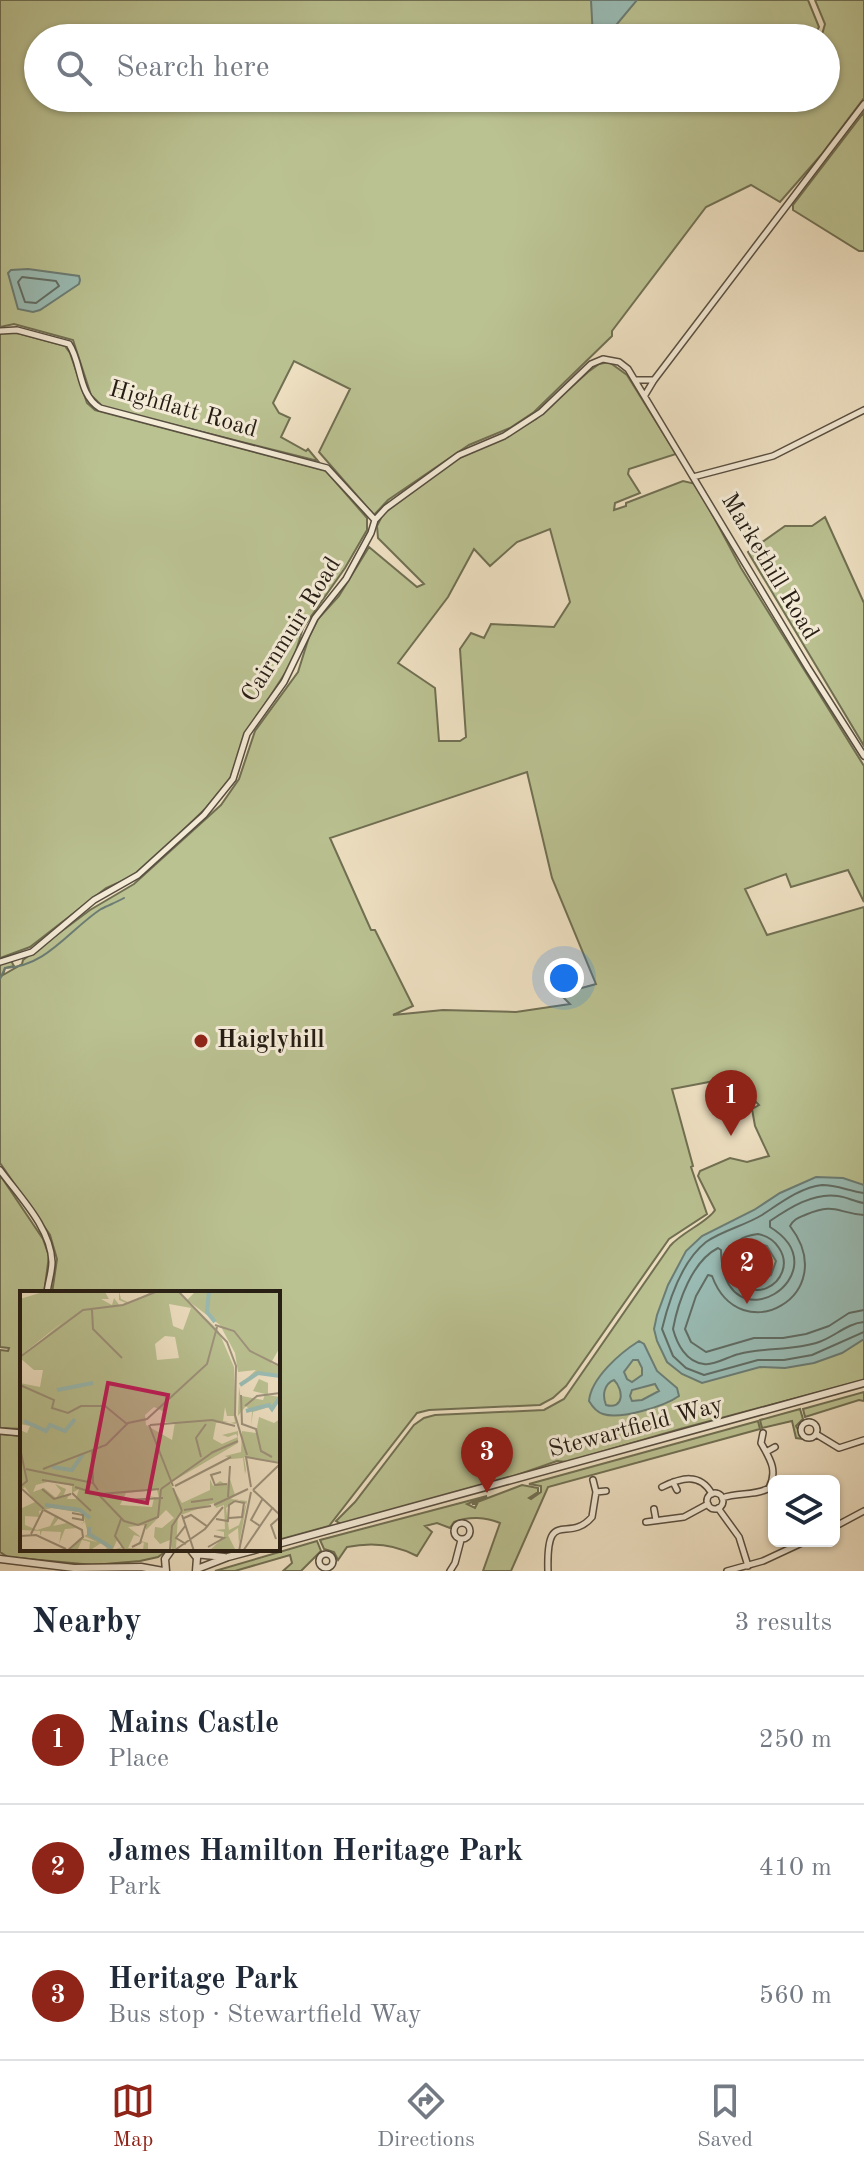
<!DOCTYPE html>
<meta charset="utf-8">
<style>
body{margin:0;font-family:"Old Standard TT",serif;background:#f6f6f7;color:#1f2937}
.controls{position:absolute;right:24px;bottom:24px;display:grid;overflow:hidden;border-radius:12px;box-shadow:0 2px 6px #0004}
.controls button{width:72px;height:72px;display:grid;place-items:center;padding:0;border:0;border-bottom:2px solid #e0e1e3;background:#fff;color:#1f2937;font:40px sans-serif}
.you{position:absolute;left:564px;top:978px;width:28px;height:28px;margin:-20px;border:6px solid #fff;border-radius:50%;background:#1a73e8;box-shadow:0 0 0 12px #1a73e833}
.badge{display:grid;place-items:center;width:52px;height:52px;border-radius:50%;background:#8f2418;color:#fff;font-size:26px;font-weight:700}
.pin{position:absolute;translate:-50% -66px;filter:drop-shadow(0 2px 4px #0008)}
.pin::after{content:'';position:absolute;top:42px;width:28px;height:24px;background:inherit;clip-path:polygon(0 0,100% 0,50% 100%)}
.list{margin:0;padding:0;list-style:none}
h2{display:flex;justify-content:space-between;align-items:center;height:104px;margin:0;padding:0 32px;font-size:34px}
h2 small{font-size:26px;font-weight:400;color:#747a83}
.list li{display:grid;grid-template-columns:52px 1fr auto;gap:24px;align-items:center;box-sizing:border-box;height:128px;padding:0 32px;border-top:2px solid #e0e1e3}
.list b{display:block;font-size:30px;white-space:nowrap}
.list p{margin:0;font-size:26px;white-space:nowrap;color:#747a83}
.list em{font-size:26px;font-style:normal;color:#747a83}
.icon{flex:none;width:44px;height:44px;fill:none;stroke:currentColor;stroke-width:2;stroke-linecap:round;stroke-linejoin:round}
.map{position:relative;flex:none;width:864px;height:1571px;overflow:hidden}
.search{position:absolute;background:#fff;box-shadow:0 2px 6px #0004;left:24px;right:24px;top:24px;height:88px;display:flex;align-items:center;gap:20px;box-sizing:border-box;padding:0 28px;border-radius:44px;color:#747a83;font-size:30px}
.sheet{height:488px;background:#fff}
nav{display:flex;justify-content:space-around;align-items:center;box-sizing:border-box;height:112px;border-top:2px solid #e0e1e3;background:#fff;font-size:22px;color:#747a83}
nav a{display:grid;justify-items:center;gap:4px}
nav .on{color:#8f2418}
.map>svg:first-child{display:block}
.green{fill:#bbc292;stroke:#707053;stroke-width:2;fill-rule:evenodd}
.water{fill:#9abdb6;stroke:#6b7d75;stroke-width:2;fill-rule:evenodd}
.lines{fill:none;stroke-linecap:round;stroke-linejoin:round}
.shore{stroke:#606d65;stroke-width:2}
.stream{stroke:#6b7d75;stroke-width:2}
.minor-casing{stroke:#584e40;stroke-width:8}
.tertiary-casing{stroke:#584e40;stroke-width:9}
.minor{stroke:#f5ecd8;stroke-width:5}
.tertiary{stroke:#f5ecd8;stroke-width:6}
.poi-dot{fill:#8f2418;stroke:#f5ecd8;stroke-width:3}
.labels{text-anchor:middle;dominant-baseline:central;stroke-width:6;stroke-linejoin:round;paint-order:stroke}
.street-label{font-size:24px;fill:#251d14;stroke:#f5ecd8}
.poi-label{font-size:24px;font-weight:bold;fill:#251d14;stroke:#f5ecd8;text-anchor:start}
.inset-river{fill:none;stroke:#9abdb6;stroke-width:4}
.inset-road{fill:none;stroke:#9e937d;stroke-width:2}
.view{fill:#c2185b;fill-opacity:0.15;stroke:#c2185b;stroke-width:4}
.inset-edge{fill:none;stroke:#251d14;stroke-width:4}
</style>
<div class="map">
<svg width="864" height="1571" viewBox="0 0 864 1571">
<rect width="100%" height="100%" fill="#efe1c3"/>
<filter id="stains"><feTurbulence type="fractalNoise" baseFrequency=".0025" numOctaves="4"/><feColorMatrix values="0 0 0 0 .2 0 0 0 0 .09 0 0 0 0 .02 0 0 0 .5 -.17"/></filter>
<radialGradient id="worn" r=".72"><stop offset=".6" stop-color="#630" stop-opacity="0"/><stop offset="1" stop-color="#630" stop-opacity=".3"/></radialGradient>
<!-- green -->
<path class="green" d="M0 0H808L819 27 813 38H38V98H826V38H821L825 24 815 0H864V98L821 155 780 202 751 185 706 207 612 331V336L534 412 510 428 469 445 388 500 374 515 319 452 350 389 294 361 273 403 279 413 290 418 281 437 306 451 308 449 318 461 103 407 91 395 73 340 14 324 0 327Z
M864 112V251H859L793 210V205Z
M13 332 65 346 70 353 87 403 95 410 326 471 367 518V530L345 568 303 628 293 661 247 732 230 779 206 808 138 874 106 888 30 947 0 958V333Z
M609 362 627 375 676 454 629 469 628 474 640 493 615 503 614 510 626 506V503L683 481 696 484 741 568 864 766V902L848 870 791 887 786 874 745 889 767 935 864 907V1380L680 1429 567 1462 557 1461 514 1476 341 1524 336 1521 355 1502 414 1425 424 1418 435 1415 544 1410 564 1399 670 1246C682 1232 708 1222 715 1210L698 1176 700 1171 730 1158 747 1162 769 1156 755 1126 752 1109 759 1105 747 1093 733 1103 725 1079 672 1089 693 1166 691 1167 707 1214 669 1239 566 1386 553 1398 540 1405 429 1410 417 1413 329 1526 278 1540V1293H52L57 1259 50 1235 0 1163V962L10 959 14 966 5 968 3 975 22 964 23 960 90 910 134 884 221 805 239 779 255 731 298 672 309 637 318 619 339 596 369 547 417 587 424 584 378 538 377 526 383 514 453 461 505 437 536 419 588 372 599 364ZM550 529 570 602 554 627 491 624 484 638 471 633 460 649 466 737 460 741H439L435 688 398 663 448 597 474 549 490 566 517 542ZM527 772 552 878 596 984 560 994 570 1004 516 1012 443 1010 393 1015 413 1006 375 930H371L330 838Z
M825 517 864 603V746L748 552 785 526H812Z
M0 1175 43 1239 49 1256 44 1293H22V1429L0 1428V1350L8 1351 9 1348 0 1347Z
M864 1392V1401L859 1400 805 1417 803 1409Z
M800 1409 803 1419 796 1426 803 1439 796 1438 792 1421 762 1428 760 1420Z
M758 1421 760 1429 548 1487 511 1571H483L500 1523C486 1517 469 1516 454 1522L450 1528 437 1523 425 1526 432 1532 417 1556C395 1544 371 1542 347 1547L338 1560 334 1552 324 1549 320 1540 487 1496 467 1504 475 1508 477 1504H472L522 1485 538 1488V1492L529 1498 531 1499 541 1492V1486L529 1484Z
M0 1434 22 1436V1549H169L158 1557 140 1561 93 1565 8 1557 0 1552Z
M317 1541 321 1551 301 1571H283L292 1563 290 1555 235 1571H215Z"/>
<!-- water -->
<path class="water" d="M591 0H637L612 30 611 38H593Z
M28 269 79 276 80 280 79 284 40 310 33 312 18 309 8 273 11 270Z
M816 1177 843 1178 864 1185V1339L842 1353 814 1363 785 1368 760 1367 702 1383 682 1374 667 1362 657 1341 654 1329 657 1315 668 1285 686 1251 702 1236 754 1210 780 1193ZM755 1242 767 1246 776 1261 771 1275 756 1283 746 1278 739 1258 744 1246Z
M639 1341 644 1344 657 1371 677 1388 679 1396C665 1406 620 1420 603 1414 596 1412 592 1406 589 1401 591 1378 620 1353 639 1341ZM633 1360H638L642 1368V1375L632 1382 627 1379 624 1372ZM614 1380C624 1390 624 1410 606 1405 602 1395 604 1384 614 1380ZM655 1384 659 1391 642 1400 632 1401 630 1396 632 1390Z"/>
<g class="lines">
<!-- shore -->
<path class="shore" d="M22 277 56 281 59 286 36 303 25 302 18 282Z
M864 1193C849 1191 837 1185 822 1185 801 1187 779 1204 762 1215 744 1226 723 1230 706 1242 682 1261 669 1300 662 1329L673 1356 686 1368 704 1375 758 1360H784L812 1355 864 1332
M864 1203C855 1202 847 1197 838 1196 814 1192 789 1208 770 1221V1227C845 1273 723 1352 721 1250L718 1248C692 1261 678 1302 673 1329 677 1344 686 1362 704 1364 714 1366 729 1356 739 1354 766 1347 793 1351 819 1342 834 1337 848 1323 864 1322
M864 1215C836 1213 836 1202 805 1215 798 1218 794 1219 790 1226 843 1295 740 1352 712 1276L708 1275 696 1296 685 1329 691 1342 706 1352 754 1338H783L806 1334 829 1326 849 1313 864 1310
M758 1234C768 1236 774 1240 779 1248 801 1281 741 1318 731 1258 733 1241 742 1236 758 1234Z"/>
<!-- stream -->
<path class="stream" d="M0 979 5 968C46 967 69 930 101 909 109 905 117 902 124 898"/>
<defs>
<path id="minor" d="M0 331 17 330 69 344C82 363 78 395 100 408L327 468 375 520
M636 380H654
M645 395 654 380 864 104
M693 477 773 456 864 410
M0 962 32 952 94 900 138 875 204 815 233 779 247 734 284 682 315 618 346 579 371 533 375 520 386 508 459 455 504 436 541 412 591 364 603 359 619 362 628 369 808 668 864 756
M0 1170C19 1196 51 1228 52 1262 52 1272 48 1283 47 1293
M801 1430a8 8 0 1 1 16 0a8 8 0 1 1-16 0Z
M0 1431 22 1433
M816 1434 839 1448 864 1440
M766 1452 775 1447
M673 1482 677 1490
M662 1487C681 1478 700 1472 712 1494
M596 1492 606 1491
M707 1501a8 8 0 1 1 16 0a8 8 0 1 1-16 0Z
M722 1498C738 1492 756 1496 769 1488 778 1470 770 1459 761 1443L763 1433
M718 1508 739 1537 748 1566
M654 1509 656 1520
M646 1522 684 1517 708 1504
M454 1531a8 8 0 1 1 16 0a8 8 0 1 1-16 0Z
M834 1527 864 1511
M319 1561a7 7 0 1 1 14 0a7 7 0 1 1-14 0Z
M450 1571 455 1563 461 1540
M548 1571C546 1505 568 1545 592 1517L596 1492 593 1480
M727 1571 763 1561 806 1541"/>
<path id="tertiary" d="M278 1544 864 1383
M190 1549 197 1558 196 1571
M195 1554 224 1557
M0 1559 74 1568 141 1567 163 1571
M197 1569 228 1557 258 1549
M166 1571 165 1559 172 1549"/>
</defs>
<!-- minor casing -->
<use href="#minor" class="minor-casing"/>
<!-- tertiary casing -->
<use href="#tertiary" class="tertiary-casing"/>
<!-- minor -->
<use href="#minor" class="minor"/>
<!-- tertiary -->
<use href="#tertiary" class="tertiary"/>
</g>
<!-- markers -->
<circle class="poi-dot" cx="201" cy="1041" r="8"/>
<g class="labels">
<!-- street labels -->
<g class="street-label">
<text transform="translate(183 410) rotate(16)">Highflatt Road</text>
<text transform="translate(769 567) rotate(59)">Markethill Road</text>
<text transform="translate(292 630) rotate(-58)">Cairnmuir Road</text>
<text transform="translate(636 1428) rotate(-15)">Stewartfield Way</text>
</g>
<!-- poi labels -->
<g class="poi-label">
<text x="217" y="1041">Haiglyhill</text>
</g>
</g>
<!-- overview -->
<g transform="translate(20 1291)">
<rect width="260" height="260" fill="#efe1c3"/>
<path d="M26 0H87L95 2 85 1 89 8H81L92 14 94 7 100 15 106 12 99 9V0L101 8 110 12 133 0H158L198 39 214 76 216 133 210 132 215 131 214 125H207L205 116 203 130 209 131 196 132 193 148 202 153 218 146 216 143 208 146 202 144 218 140V152L150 192 162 212 190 199V188L193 195 200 190 207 194 209 185 215 204 211 208 227 210 219 254 218 237 208 244 216 260H189L204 246V241L195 239 205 238 204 214 196 217 194 212 158 225 156 257 171 250 152 259 150 249 140 253 134 246 135 236 142 237 154 227 146 219 126 239V234L108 236 121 246 114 244 108 257 123 258 124 252 127 257 123 251 119 254 121 250 128 252V259L140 258 124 260H104L103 257 90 260 102 256 97 249 93 258 83 260 87 257 81 252 69 260 70 251 62 249 57 260H48L60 247 77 251 64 245 68 243 65 231 60 234 65 230 62 222 32 217 19 220 20 226 5 225V234L17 239 30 235 35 225 39 227 33 235 47 232 58 237 45 238 39 253 41 241 22 240 20 245V240L2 239 0 244V218L15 211 5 196 0 199V139L7 142 10 135 0 133V92L20 96 23 79H14L0 67 44 30 0 65V8ZM149 13 171 17 163 39 153 35ZM145 45 155 46 159 67 137 69 135 53ZM134 116 145 121V131H155L152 149 126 134 125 124ZM31 190 52 195V202L59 198 56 208H47L50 202 43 206 46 198 35 193 41 200 36 207 24 197 13 201 16 194ZM137 199 139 207 129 205 134 207 132 216 100 214 106 202ZM217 208 226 213 219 234 209 239 206 217ZM176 0H260V56L251 72 260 76V84L239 82 221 93 236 79 218 81 215 62 200 34 167 9ZM239 88 248 92V104L260 106 255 114 233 121 231 135 232 121 226 115 218 125 219 96 221 109 222 105 243 109 245 103 233 100ZM239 126 254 132 260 128V171L224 166 226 179 225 183 223 167 211 168 205 165 221 161 222 140 236 142Z" fill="#bbc292" fill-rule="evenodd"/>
<path class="inset-river" d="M189 0 187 21 195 31M220 94 238 82 260 85M37 99 73 92M226 120 249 114 252 118 260 106M4 130 26 140 30 134 45 140 55 128M32 176 52 179 63 163M25 214 60 219 70 227M69 236V243L92 257"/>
<path class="inset-road" d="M158 0 207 51 216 75 215 124 227 164M72 19 73 38 102 67M195 34 214 40 230 60 260 75M0 66 63 19 103 14 138 0M0 94 34 109 32 117 48 122 61 115H85L107 133M221 104 222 134M225 115 237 105 260 102M222 133 236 138 241 160 252 166M129 134 153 195M130 134 192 129 215 135M0 157 7 190 1 195M72 160 73 192M191 162 218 150M181 166 176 147 186 133M6 178 73 192 78 199M23 178 86 154 108 132 127 128 187 73 197 36M201 181 191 184 195 194 207 193M22 189 54 194M155 195 211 166M55 196 78 203M231 196 226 166 260 172M153 197 162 220M2 198 24 218M22 198 34 208 51 203M141 198 193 161M233 199 260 224M233 199 260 173M52 202 71 220M81 203 139 198M79 204 104 230 118 234 138 226 141 198M208 206 210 175M105 209 143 207M179 210 171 211 193 208M194 214 228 198M24 219 62 239 63 246 47 260M164 219 191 215M52 222 63 224V229L52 227M162 224 174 260M164 227 171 224 188 236M209 227 222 226 224 212 215 210M101 228 95 245 104 258M196 228 208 230 209 214 215 210M240 235 231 229 243 207M11 243 23 219M0 245 16 244 46 258M256 248 251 234 260 226M166 253 156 247 166 234M112 256 120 252 126 233M188 256 204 247 194 245M150 258 152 235 162 220M155 259 185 238 203 216M219 260 231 201M223 260 253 216"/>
<path class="view" d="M88 92 148 104 127 212 67 201Z"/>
<rect width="260" height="260" class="inset-edge"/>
</g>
<rect width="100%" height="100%" filter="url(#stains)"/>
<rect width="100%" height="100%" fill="url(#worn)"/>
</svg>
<div class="controls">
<button><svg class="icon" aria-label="layers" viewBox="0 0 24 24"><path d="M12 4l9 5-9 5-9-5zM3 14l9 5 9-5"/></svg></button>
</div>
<div class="you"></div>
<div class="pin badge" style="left:731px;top:1136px">1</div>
<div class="pin badge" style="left:747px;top:1304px">2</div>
<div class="pin badge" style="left:487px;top:1493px">3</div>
<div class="search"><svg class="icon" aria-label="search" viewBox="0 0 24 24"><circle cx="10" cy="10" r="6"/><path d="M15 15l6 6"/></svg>Search here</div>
</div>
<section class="sheet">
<h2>Nearby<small>3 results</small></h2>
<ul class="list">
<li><span class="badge">1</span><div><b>Mains Castle</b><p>Place</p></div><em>250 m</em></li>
<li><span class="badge">2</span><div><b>James Hamilton Heritage Park</b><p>Park</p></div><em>410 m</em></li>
<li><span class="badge">3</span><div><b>Heritage Park</b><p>Bus stop · Stewartfield Way</p></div><em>560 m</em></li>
</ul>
</section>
<nav>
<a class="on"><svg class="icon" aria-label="map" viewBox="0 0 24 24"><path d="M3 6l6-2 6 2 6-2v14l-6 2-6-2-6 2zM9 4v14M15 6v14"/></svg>Map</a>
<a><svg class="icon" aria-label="directions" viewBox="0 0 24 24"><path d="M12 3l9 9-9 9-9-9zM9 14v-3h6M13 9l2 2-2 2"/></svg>Directions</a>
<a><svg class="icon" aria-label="saved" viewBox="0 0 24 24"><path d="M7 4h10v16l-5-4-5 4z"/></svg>Saved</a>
</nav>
